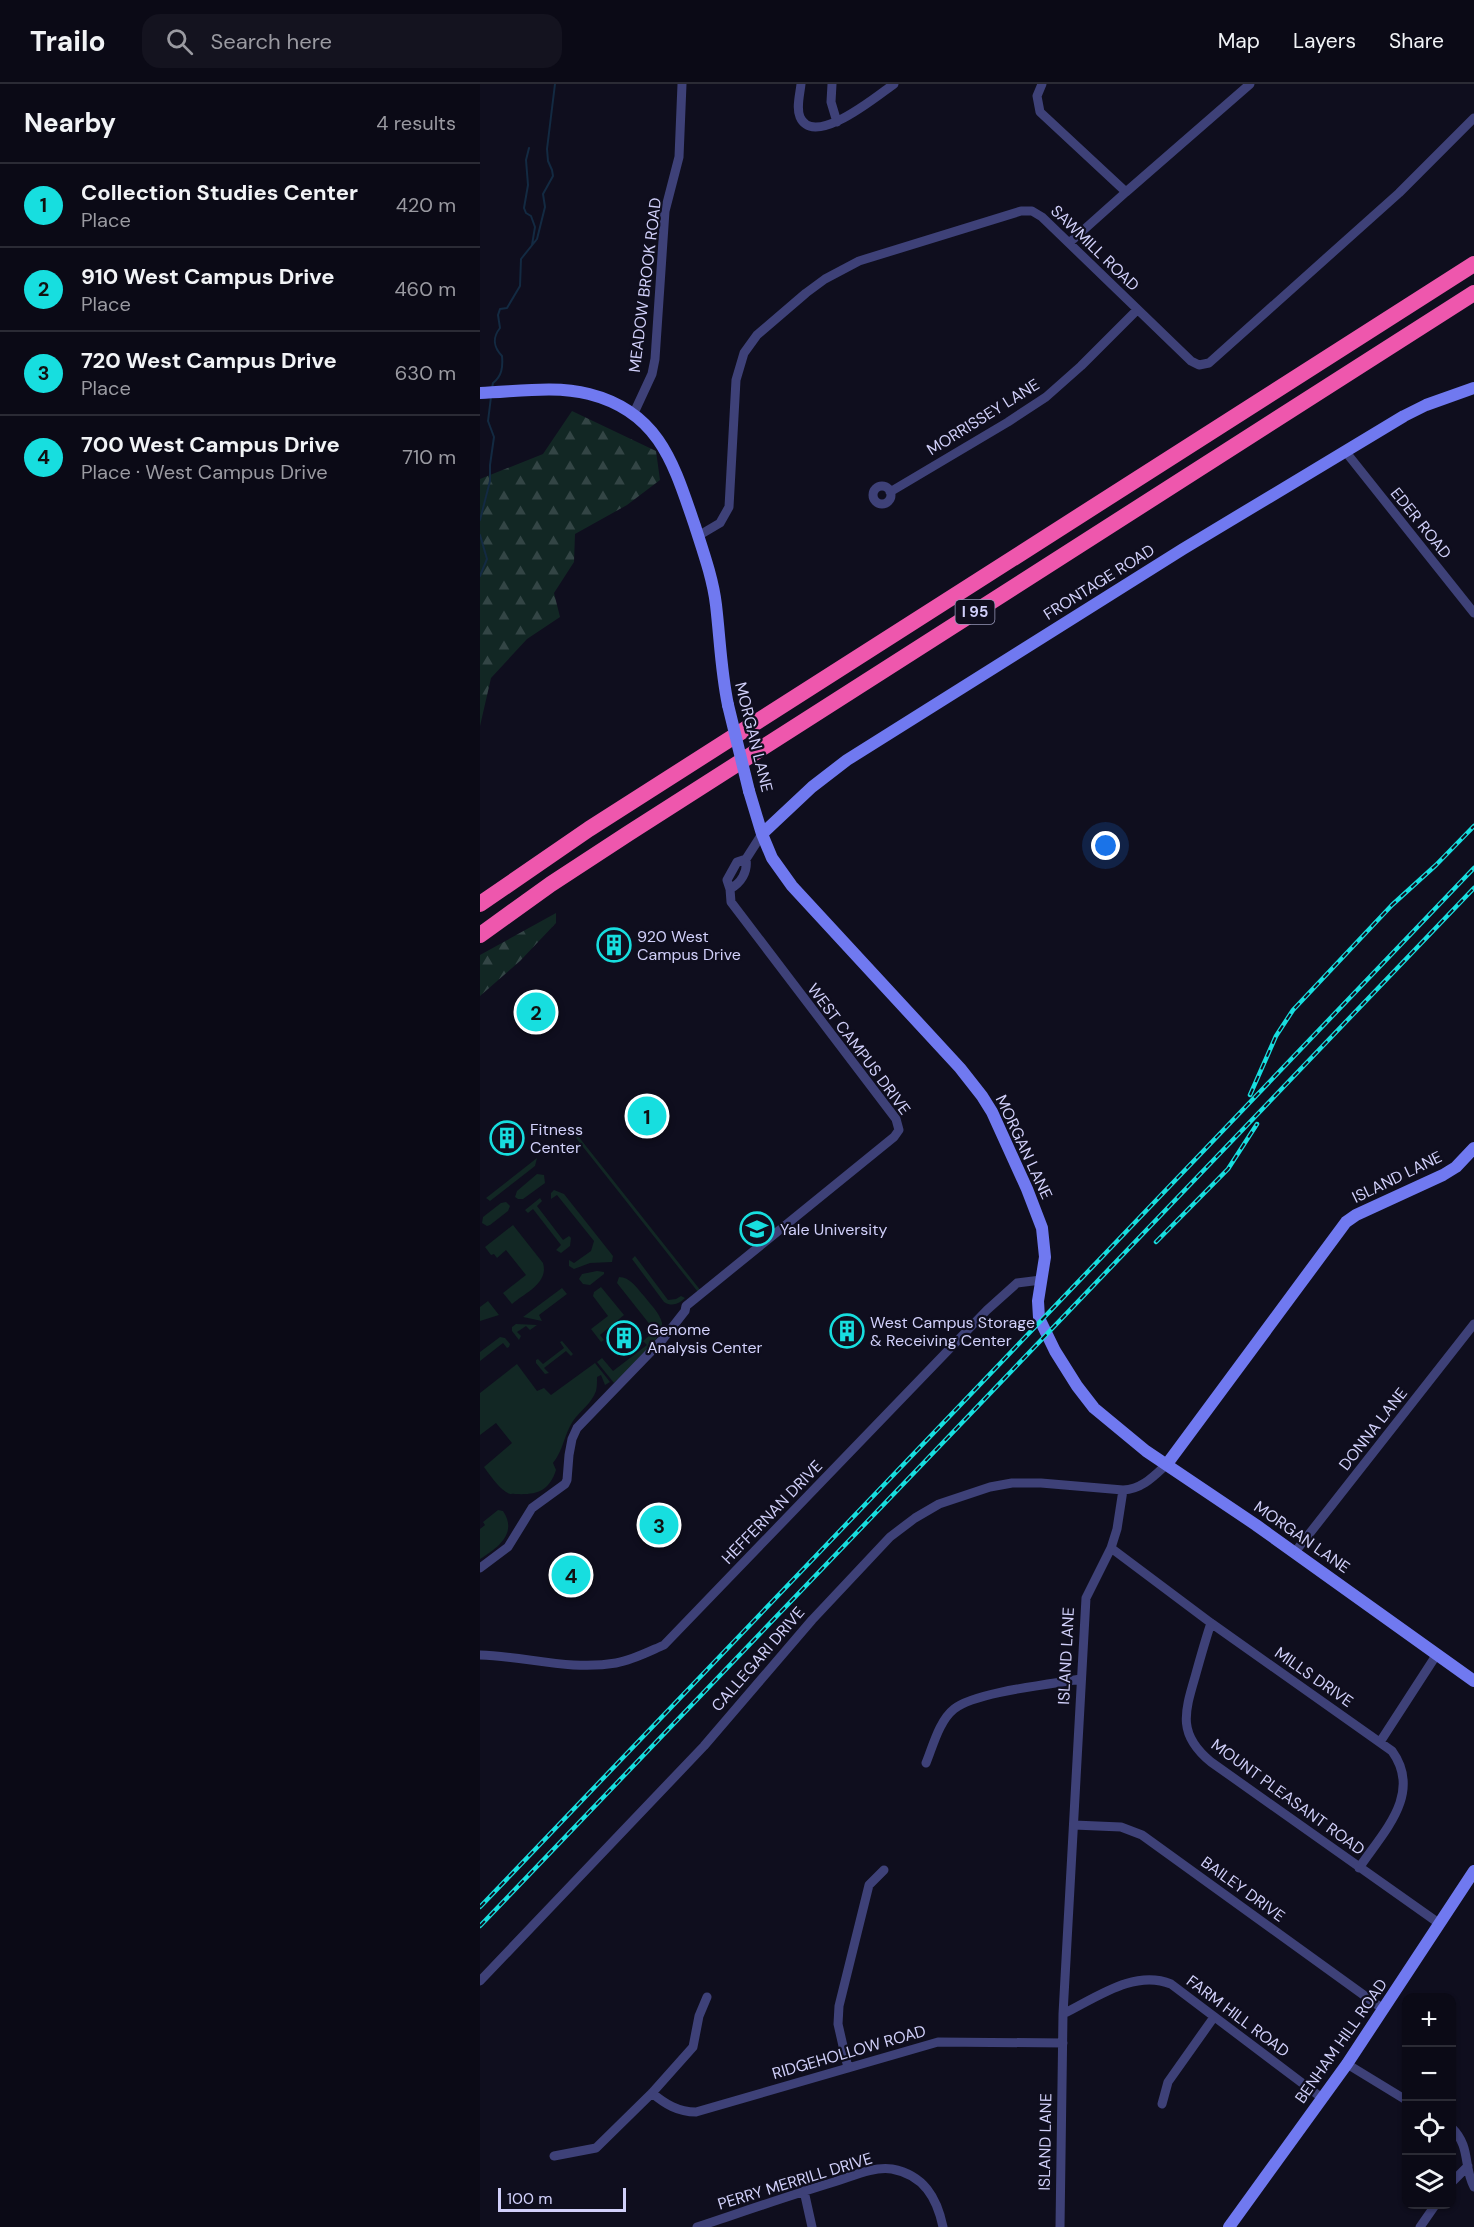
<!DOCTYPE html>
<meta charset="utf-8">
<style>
body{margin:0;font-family:"DM Sans",sans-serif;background:#14131f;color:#f1f3f6}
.controls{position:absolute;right:18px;bottom:18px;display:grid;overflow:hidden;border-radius:12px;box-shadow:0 2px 4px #0004}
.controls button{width:54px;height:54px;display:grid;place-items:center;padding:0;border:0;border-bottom:2px solid #2b2b35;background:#0b0a16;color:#f1f3f6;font:30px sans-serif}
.scale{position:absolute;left:18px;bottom:15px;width:128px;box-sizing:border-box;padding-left:6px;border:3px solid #d1d0fa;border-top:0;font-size:16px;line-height:21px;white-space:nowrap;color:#d1d0fa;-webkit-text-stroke:4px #0f0e1e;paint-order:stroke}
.you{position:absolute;left:626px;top:762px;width:21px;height:21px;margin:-15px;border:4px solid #fff;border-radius:50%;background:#1a73e8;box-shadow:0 0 0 9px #1a73e833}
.badge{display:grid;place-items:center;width:39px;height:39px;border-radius:50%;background:#17dedf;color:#111;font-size:20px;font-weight:700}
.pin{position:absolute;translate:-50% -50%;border:3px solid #fff;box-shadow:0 2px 6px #0006}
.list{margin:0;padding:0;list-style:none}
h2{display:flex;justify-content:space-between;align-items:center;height:78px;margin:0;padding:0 24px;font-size:26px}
h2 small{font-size:20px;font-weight:400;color:#9a9aa1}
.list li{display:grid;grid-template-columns:39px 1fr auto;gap:18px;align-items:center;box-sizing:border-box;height:84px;padding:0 24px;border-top:2px solid #2b2b35}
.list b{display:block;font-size:22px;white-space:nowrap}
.list p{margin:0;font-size:20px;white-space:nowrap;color:#9a9aa1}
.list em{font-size:20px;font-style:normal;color:#9a9aa1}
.icon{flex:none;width:33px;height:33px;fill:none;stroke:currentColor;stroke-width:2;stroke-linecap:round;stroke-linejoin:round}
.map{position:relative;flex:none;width:994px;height:2143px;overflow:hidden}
header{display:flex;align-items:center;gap:36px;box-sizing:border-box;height:84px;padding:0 30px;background:#0b0a16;border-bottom:2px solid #2b2b35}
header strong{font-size:28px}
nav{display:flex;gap:33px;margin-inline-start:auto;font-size:21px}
.search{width:420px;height:54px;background:#14131f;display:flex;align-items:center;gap:15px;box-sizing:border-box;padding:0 21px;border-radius:18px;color:#9a9aa1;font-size:22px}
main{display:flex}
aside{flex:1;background:#0b0a16}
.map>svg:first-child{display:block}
.green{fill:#122724}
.forest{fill:url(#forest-firs)}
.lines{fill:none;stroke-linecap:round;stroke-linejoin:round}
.stream{stroke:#132a42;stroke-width:2}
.street{stroke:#3e4178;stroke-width:9}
.secondary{stroke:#7079f0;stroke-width:12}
.highway{stroke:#ee57ad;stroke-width:16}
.rail-casing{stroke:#17dedf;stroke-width:4.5}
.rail{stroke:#0f0e1e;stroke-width:2;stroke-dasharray:7;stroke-linecap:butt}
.secondary-bridge{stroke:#7079f0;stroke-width:12}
.labels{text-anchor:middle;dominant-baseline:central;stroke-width:4.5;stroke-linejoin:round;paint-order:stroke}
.shield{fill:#0f0e1e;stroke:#9796b8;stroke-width:1.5}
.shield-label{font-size:15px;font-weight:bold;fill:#d1d0fa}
.street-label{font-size:16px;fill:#d1d0fa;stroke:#0f0e1e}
.poi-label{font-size:16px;fill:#d1d0fa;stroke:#0f0e1e;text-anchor:start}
</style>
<header>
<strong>Trailo</strong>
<div class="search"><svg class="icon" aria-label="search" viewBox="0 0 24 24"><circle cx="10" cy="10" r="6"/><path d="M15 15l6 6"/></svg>Search here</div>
<nav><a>Map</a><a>Layers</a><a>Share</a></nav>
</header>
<main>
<aside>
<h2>Nearby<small>4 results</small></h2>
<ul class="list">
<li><span class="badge">1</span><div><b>Collection Studies Center</b><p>Place</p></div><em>420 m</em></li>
<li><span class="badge">2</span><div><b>910 West Campus Drive</b><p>Place</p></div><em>460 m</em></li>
<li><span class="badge">3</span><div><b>720 West Campus Drive</b><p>Place</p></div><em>630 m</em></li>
<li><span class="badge">4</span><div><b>700 West Campus Drive</b><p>Place · West Campus Drive</p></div><em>710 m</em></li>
</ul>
</aside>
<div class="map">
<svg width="994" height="2143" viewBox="0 0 994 2143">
<defs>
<pattern id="forest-firs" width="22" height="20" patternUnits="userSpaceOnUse" patternTransform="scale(1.5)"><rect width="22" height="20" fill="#122724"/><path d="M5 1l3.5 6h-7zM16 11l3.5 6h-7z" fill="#334545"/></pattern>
</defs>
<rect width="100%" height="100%" fill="#0f0e1e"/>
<!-- green -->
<path class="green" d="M98 1052 225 1212 218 1208 96 1054Z
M57 1074 55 1082 10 1117 6 1114Z
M57 1090 64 1091 65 1099 43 1115H38L35 1113 37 1107Z
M74 1106 84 1110 133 1172 132 1178 110 1179 94 1185 89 1182V1176L94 1179 111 1167 114 1157 77 1111 71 1115V1109Z
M60 1114 62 1117 57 1122 83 1156 89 1152 91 1154 90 1162 81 1169 76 1166 81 1161 53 1125 48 1129 45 1126Z
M26 1118 30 1122 28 1127 10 1141 7 1142 2 1139 3 1133 21 1119Z
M33 1141 63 1179C69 1199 45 1209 32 1220L23 1209 46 1191 26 1166 17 1174 14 1170 11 1171 5 1163Z
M155 1172 188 1216 196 1215 201 1212 205 1214C199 1220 192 1223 184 1218L152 1175Z
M117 1187 124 1188V1190L110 1201 103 1200 99 1195 102 1190Z
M139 1193C150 1193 157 1204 164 1212 170 1220 180 1229 182 1239 184 1256 146 1287 134 1299L117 1278 122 1274 133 1287 167 1261 163 1257 175 1247 137 1199Z
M121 1203 144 1231 120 1251 124 1256 121 1258 111 1245 128 1232 113 1212 114 1208Z
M82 1204 87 1210 59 1231 62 1237 43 1233Z
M8 1217 19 1231 0 1237V1223Z
M36 1240 57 1241 50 1246 46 1242 37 1248 41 1252 39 1256 32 1247V1243Z
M20 1253 25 1254 30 1260 29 1263 27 1264 23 1259 0 1277V1268Z
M82 1257 93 1270 91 1272 86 1267 64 1284 69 1289 65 1290 56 1279V1276L58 1275 63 1280 84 1264 80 1258Z
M115 1279 130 1298 125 1301 121 1291 117 1293C117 1298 117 1303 116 1307 112 1319 100 1327 93 1337 84 1351 83 1367 73 1379L76 1386C69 1408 56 1411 35 1410 29 1409 33 1412 26 1408 17 1402 10 1391 4 1383L32 1359 16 1339 0 1351V1309L37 1280 57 1307 64 1304 71 1311Z
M18 1426 23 1427C38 1449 18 1464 0 1475V1445L5 1441 3 1438Z"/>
<!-- forest -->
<path class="forest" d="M92 327 176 367 180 396 147 421 95 450 94 478 74 509 80 533 47 555 11 594 0 642V395L63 370Z
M76 829V839L40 877 0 912V871Z"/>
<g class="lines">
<!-- stream -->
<path class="stream" d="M49 64 46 76 48 101 44 124 46 129 51 132 55 143 52 161
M12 304 13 299C22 292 23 283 22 272 14 264 12 254 20 244L18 231 20 225 27 224 40 202 41 175 57 155 65 123 63 110 73 92 72 86 68 77 67 65 75 0
M0 436 10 397V381L14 353 8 337 11 313
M0 451 7 475 0 492"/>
<!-- street -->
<path class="street" d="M321 0C320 10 316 24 320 33 334 65 398 11 414 0
M352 0 351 18 357 38
M562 0 557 12 560 28 646 108 770 0
M589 159 646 108
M153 331 172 290 175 275 185 127 199 73 202 0
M865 367 994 529
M393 411a9 9 0 1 1 18 0a9 9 0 1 1-18 0Z
M410 408 528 338 566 313 601 282 657 226
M218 452 240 439 249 423 256 296 264 269 277 251 326 209 345 195 379 177 541 127H552L562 133 711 277 719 281 729 279 919 109 994 34
M250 805C261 799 268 788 266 775
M631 1464 731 1539 912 1667C943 1710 903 1748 879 1784
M815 1468 994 1240
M0 1484 28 1463 52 1424 85 1400 87 1396 89 1371 92 1355 97 1344 183 1255 205 1227 206 1222 414 1053 419 1046 416 1035 251 818 250 805 247 796 257 778 266 775 282 750
M731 1539C725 1557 720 1575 715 1593 704 1630 698 1651 731 1678L960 1840
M0 1571C45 1572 90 1587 136 1579 153 1576 168 1568 184 1561L507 1226 537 1199 561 1196
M900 1658 957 1570
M446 1679C453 1662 459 1637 474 1625 495 1608 572 1600 601 1595
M594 1741 641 1743 662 1751 903 1925
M0 1897 224 1662 332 1536 410 1453 435 1434 459 1420 510 1403 532 1399H561L643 1406
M583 1930C616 1914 654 1885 691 1900L842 2014
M867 1980 926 2016
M368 1984 358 1940 359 1922 389 1801 404 1786
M172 2009C185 2020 198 2028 216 2028L458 1958 583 1959
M682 2020 688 1998 734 1933
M972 2044C991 2063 983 2082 994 2103
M74 2072 116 2064 172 2009 213 1963 219 1932 227 1913
M972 2098 988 2082
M324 2107 332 2143
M217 2143C262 2128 308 2112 354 2098 371 2093 393 2082 412 2085 444 2091 457 2114 463 2143
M580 2143 583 1930 606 1514 631 1464 637 1445 643 1406C662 1405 673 1393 687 1380
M940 2143 956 2120"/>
<!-- secondary -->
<path class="secondary" d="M0 309C35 308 75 301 109 310 180 328 194 381 215 442 223 467 233 495 236 521 240 555 241 588 248 621
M269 707 282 750 292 774 312 802 480 984 502 1012 512 1028 547 1105 562 1144 565 1173 558 1217 559 1234 575 1267 597 1302 614 1324 666 1367 776 1441 994 1597
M282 750 332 703 367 676 703 465 924 332 946 321 994 304
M687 1380 866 1138 876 1131 963 1091 976 1083 994 1064
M749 2143 867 1980 994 1787"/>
<!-- highway -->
<path class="highway" d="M0 820 109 745 994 180
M0 851 71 800 149 749 994 209"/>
<defs>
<path id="rail" d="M770 1011 796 952 813 926 912 821 956 781 994 742
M676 1158 748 1085 777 1040
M0 1823 994 784
M0 1842 994 804"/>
</defs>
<!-- rail casing -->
<use href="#rail" class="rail-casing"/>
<!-- rail -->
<use href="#rail" class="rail"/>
<!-- secondary-bridge -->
<path class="secondary-bridge" d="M248 621 269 707"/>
</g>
<!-- icons -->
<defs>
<symbol id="building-ring" viewBox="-11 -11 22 22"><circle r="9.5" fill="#0f0e1e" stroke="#17dedf" stroke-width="1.5"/><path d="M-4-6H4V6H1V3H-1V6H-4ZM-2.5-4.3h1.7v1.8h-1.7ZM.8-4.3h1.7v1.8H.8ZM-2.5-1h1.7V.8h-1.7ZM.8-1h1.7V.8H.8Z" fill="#17dedf"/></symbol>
<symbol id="university-ring" viewBox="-11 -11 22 22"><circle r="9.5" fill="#0f0e1e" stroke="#17dedf" stroke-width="1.5"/><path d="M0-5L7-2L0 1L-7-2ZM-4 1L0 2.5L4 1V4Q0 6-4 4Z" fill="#17dedf"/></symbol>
</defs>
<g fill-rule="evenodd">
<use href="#building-ring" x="115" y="842" width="38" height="38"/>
<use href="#building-ring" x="8" y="1035" width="38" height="38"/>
<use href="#university-ring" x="258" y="1126" width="38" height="38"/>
<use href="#building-ring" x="348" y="1228" width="38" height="38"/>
<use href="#building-ring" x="125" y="1235" width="38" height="38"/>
</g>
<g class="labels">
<!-- shield labels -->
<rect class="shield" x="475.5" y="516" width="39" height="24" rx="4.5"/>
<g class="shield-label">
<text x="495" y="528">I 95</text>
</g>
<!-- street labels -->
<g class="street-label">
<text transform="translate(615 164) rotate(44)">SAWMILL ROAD</text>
<text transform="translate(165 201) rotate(-83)">MEADOW BROOK ROAD</text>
<text transform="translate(503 333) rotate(-32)">MORRISSEY LANE</text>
<text transform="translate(941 439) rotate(51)">EDER ROAD</text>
<text transform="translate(619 498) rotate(-32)">FRONTAGE ROAD</text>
<text transform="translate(274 653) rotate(76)">MORGAN LANE</text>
<text transform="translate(379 965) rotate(53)">WEST CAMPUS DRIVE</text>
<text transform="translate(544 1063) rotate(65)">MORGAN LANE</text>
<text transform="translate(917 1093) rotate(-26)">ISLAND LANE</text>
<text transform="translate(893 1345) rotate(-52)">DONNA LANE</text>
<text transform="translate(292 1428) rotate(-46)">HEFFERNAN DRIVE</text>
<text transform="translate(822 1453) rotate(35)">MORGAN LANE</text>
<text transform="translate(586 1572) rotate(-87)">ISLAND LANE</text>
<text transform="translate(278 1575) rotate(-49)">CALLEGARI DRIVE</text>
<text transform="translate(834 1593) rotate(35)">MILLS DRIVE</text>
<text transform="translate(808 1713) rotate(36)">MOUNT PLEASANT ROAD</text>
<text transform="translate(763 1805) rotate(36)">BAILEY DRIVE</text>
<text transform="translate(758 1932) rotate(37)">FARM HILL ROAD</text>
<text transform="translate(861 1957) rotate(-55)">BENHAM HILL ROAD</text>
<text transform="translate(369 1968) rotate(-16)">RIDGEHOLLOW ROAD</text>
<text transform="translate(565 2058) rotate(-89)">ISLAND LANE</text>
<text transform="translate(315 2097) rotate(-17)">PERRY MERRILL DRIVE</text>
</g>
<!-- poi labels -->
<g class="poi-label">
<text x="157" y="852">920 West<tspan x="157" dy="18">Campus Drive</tspan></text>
<text x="50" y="1045">Fitness<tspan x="50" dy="18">Center</tspan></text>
<text x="300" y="1145">Yale University</text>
<text x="390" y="1238">West Campus Storage<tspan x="390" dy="18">&amp; Receiving Center</tspan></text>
<text x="167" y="1245">Genome<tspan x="167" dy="18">Analysis Center</tspan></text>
</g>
</g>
</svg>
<div class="controls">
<button>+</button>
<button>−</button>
<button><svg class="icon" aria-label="locate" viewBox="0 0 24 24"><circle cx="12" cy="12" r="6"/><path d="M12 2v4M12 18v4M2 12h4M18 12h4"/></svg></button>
<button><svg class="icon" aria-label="layers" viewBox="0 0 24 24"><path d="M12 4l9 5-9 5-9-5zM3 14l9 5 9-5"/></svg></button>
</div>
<div class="scale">100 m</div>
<div class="you"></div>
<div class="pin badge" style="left:167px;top:1032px">1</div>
<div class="pin badge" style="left:56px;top:928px">2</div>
<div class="pin badge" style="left:179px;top:1441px">3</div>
<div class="pin badge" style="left:91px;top:1491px">4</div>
</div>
</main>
